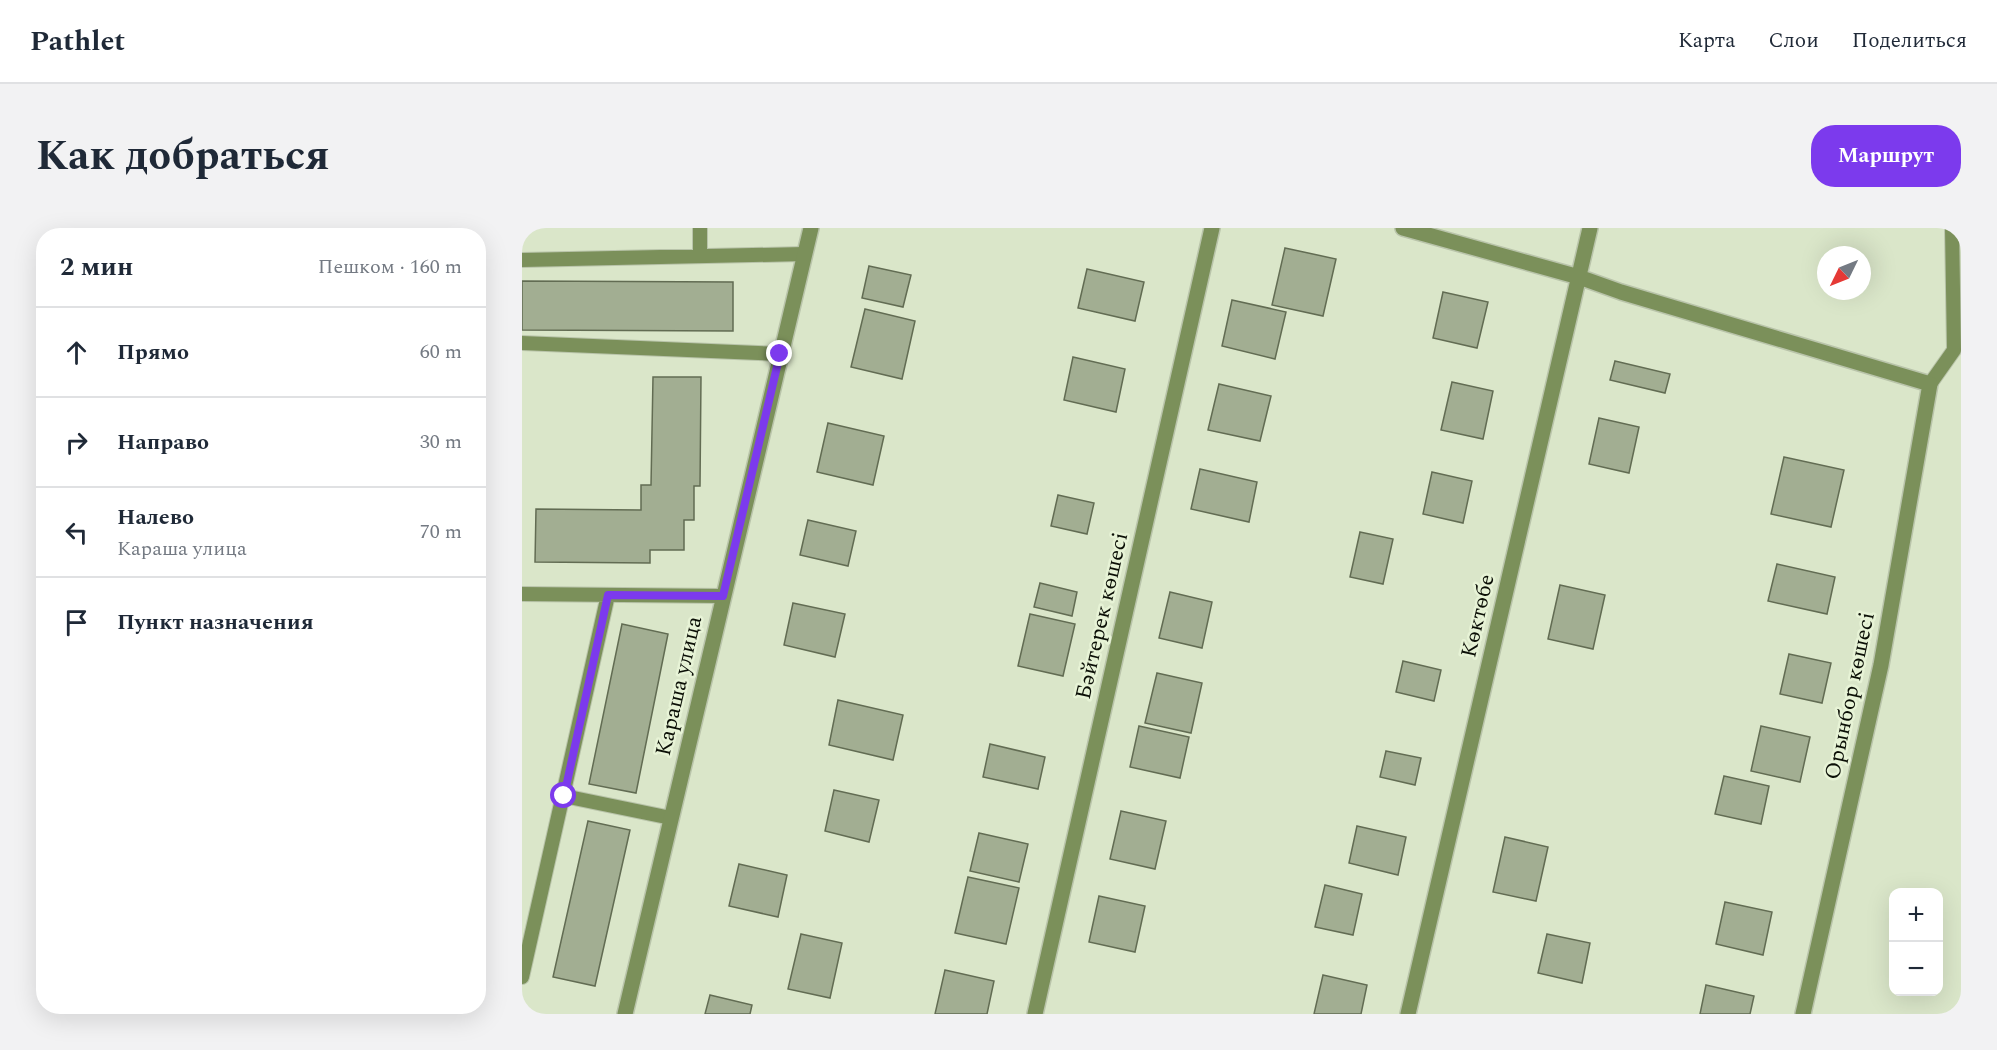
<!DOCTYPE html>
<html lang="ru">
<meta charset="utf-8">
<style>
body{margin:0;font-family:Spectral,serif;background:#f2f2f3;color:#1f2937}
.controls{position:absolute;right:18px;bottom:18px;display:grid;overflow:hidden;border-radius:12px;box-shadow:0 6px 24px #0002}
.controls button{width:54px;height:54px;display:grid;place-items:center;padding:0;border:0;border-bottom:2px solid #e0e1e3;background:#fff;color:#1f2937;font:30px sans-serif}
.compass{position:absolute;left:1295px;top:18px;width:54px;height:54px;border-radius:50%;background:#fff;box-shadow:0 6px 24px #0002;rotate:227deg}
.stop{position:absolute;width:18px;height:18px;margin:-14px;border:4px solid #7c3aed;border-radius:50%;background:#fff}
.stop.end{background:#7c3aed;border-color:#fff;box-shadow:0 2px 6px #0008}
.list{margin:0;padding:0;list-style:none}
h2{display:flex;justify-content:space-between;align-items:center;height:78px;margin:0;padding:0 24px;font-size:26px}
h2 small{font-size:20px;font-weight:400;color:#747a83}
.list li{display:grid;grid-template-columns:39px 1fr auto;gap:18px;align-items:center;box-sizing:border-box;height:90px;padding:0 24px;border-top:2px solid #e0e1e3}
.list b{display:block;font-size:22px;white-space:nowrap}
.list p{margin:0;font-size:20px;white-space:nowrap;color:#747a83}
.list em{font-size:20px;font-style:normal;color:#747a83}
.icon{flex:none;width:33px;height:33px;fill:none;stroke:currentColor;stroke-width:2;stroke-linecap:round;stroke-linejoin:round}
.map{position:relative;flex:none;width:1439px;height:786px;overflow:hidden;border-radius:24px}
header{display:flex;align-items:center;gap:36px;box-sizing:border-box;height:84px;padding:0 30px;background:#fff;border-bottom:2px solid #e0e1e3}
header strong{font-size:28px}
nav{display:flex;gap:33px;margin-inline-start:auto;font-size:21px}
.intro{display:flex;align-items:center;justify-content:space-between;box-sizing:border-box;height:144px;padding:0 36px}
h1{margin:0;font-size:42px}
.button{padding:15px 27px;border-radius:24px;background:#7c3aed;color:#fff;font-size:21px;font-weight:700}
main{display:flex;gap:36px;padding:0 36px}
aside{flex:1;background:#fff;border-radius:24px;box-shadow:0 6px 24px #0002}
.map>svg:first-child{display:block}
.building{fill:#a2ae92;stroke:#626c53;stroke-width:1.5}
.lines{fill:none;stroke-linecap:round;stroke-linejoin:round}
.lane-casing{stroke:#b9c4aa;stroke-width:16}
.street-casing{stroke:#b9c4aa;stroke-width:18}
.lane{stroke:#7b905a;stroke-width:14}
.street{stroke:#7b905a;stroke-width:15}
.route{stroke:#7c3aed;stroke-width:8}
.labels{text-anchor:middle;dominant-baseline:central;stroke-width:5;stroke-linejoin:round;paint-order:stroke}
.street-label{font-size:22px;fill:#0b0f06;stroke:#e7f3d6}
</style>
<header>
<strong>Pathlet</strong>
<nav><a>Карта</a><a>Слои</a><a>Поделиться</a></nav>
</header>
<div class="intro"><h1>Как добраться</h1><a class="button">Маршрут</a></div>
<main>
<aside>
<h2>2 мин<small>Пешком · 160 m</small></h2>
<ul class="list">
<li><svg class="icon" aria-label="ahead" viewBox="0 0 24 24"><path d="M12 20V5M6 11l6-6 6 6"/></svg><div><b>Прямо</b></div><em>60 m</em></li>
<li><svg class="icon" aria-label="right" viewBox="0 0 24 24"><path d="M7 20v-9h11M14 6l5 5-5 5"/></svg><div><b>Направо</b></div><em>30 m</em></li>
<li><svg class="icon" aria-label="left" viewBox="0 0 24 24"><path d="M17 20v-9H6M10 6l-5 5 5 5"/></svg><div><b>Налево</b><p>Караша улица</p></div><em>70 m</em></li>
<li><svg class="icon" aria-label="arrive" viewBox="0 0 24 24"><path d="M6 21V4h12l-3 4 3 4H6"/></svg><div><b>Пункт назначения</b></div></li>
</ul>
</aside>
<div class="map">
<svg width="1439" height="786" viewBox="0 0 1439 786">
<rect width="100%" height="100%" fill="#dae6c9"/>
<!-- building -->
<path class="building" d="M763 20 814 31 801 88 750 77Z
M347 38 389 47 381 79 340 70Z
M565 41 622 54 613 93 556 80Z
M0 53 211 54V103L0 102Z
M921 64 966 74 955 120 911 110Z
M710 72 764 84 753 131 700 118Z
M343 81 393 93 380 151 329 139Z
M551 129 603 141 594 184 542 172Z
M1093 133 1148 146 1143 165 1088 152Z
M131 149H179L178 258H172V292H162V322H128V335L13 334 14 281 119 282V257H129Z
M930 154 971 163 961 211 919 202Z
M697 156 749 168 738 213 686 202Z
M1077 190 1117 199 1107 245 1067 236Z
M306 195 362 208 351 257 295 244Z
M1262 229 1322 242 1309 299 1249 286Z
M678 241 735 254 727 294 669 281Z
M910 244 950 253 941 295 901 286Z
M536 267 572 275 565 306 529 298Z
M286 292 334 303 326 338 278 327Z
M838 304 871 311 861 356 828 349Z
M1255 336 1313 349 1305 386 1246 373Z
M518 355 555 364 550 388 512 379Z
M1038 357 1083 367 1071 421 1026 411Z
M648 364 690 374 680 420 637 410Z
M271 375 323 386 313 429 262 417Z
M508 386 553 396 541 448 496 438Z
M100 396 146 406 114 565 67 556Z
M1267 426 1309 435 1300 475 1258 466Z
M881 433 919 442 912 473 874 464Z
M635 445 680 455 669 505 623 495Z
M316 472 381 487 371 532 307 517Z
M617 498 667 509 658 550 608 539Z
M1239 498 1288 509 1278 554 1229 543Z
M468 516 523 529 516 561 461 549Z
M864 523 899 530 893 557 858 549Z
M1202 548 1247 558 1239 596 1193 586Z
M312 562 357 572 347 614 303 603Z
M599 583 644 593 633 641 588 631Z
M66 593 108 602 73 758 31 749Z
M835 598 884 609 876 647 827 635Z
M457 605 506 616 497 654 448 643Z
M983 609 1026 619 1014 673 971 664Z
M217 636 265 647 256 689 207 678Z
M446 649 497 660 484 716 433 705Z
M803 657 840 666 831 707 793 699Z
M577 668 623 678 613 724 567 714Z
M1203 674 1250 684 1241 727 1194 716Z
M279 706 320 715 308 770 266 761Z
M1025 706 1068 715 1060 755 1016 745Z
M423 742 472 753 465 786H413Z
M801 747 845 757 839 786H792Z
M1184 757 1232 768 1228 786H1178Z
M188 767 230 777 228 786H183Z"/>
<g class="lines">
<defs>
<path id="lane" d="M178 0V27
M0 32 282 26
M0 115 258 126
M1408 156 1432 122 1430 0
M0 366 201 368
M42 568 149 590
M0 749 86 367"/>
<path id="street" d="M881 0 1057 49 1099 64 1408 156 1359 437 1281 786
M103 786 289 0
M513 786 690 0
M886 786 1068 0"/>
</defs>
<!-- lane casing -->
<use href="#lane" class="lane-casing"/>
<!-- street casing -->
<use href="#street" class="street-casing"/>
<!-- lane -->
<use href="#lane" class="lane"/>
<!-- street -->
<use href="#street" class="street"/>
</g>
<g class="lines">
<!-- route -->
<path class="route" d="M42 568 86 367 201 368 258 126"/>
</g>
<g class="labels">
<!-- street labels -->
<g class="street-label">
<text transform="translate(580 388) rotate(-77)">Бәйтерек көшесі</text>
<text transform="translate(956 388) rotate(-77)">Көктөбе</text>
<text transform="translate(157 458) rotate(-77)">Караша улица</text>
<text transform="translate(1328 468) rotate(-78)">Орынбор көшесі</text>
</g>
</g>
</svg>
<div class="controls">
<button>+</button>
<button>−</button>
</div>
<svg class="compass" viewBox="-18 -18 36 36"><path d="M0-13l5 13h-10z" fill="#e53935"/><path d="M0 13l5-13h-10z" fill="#747a83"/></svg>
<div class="stop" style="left:42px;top:568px"></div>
<div class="stop end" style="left:258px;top:126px"></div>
</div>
</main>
